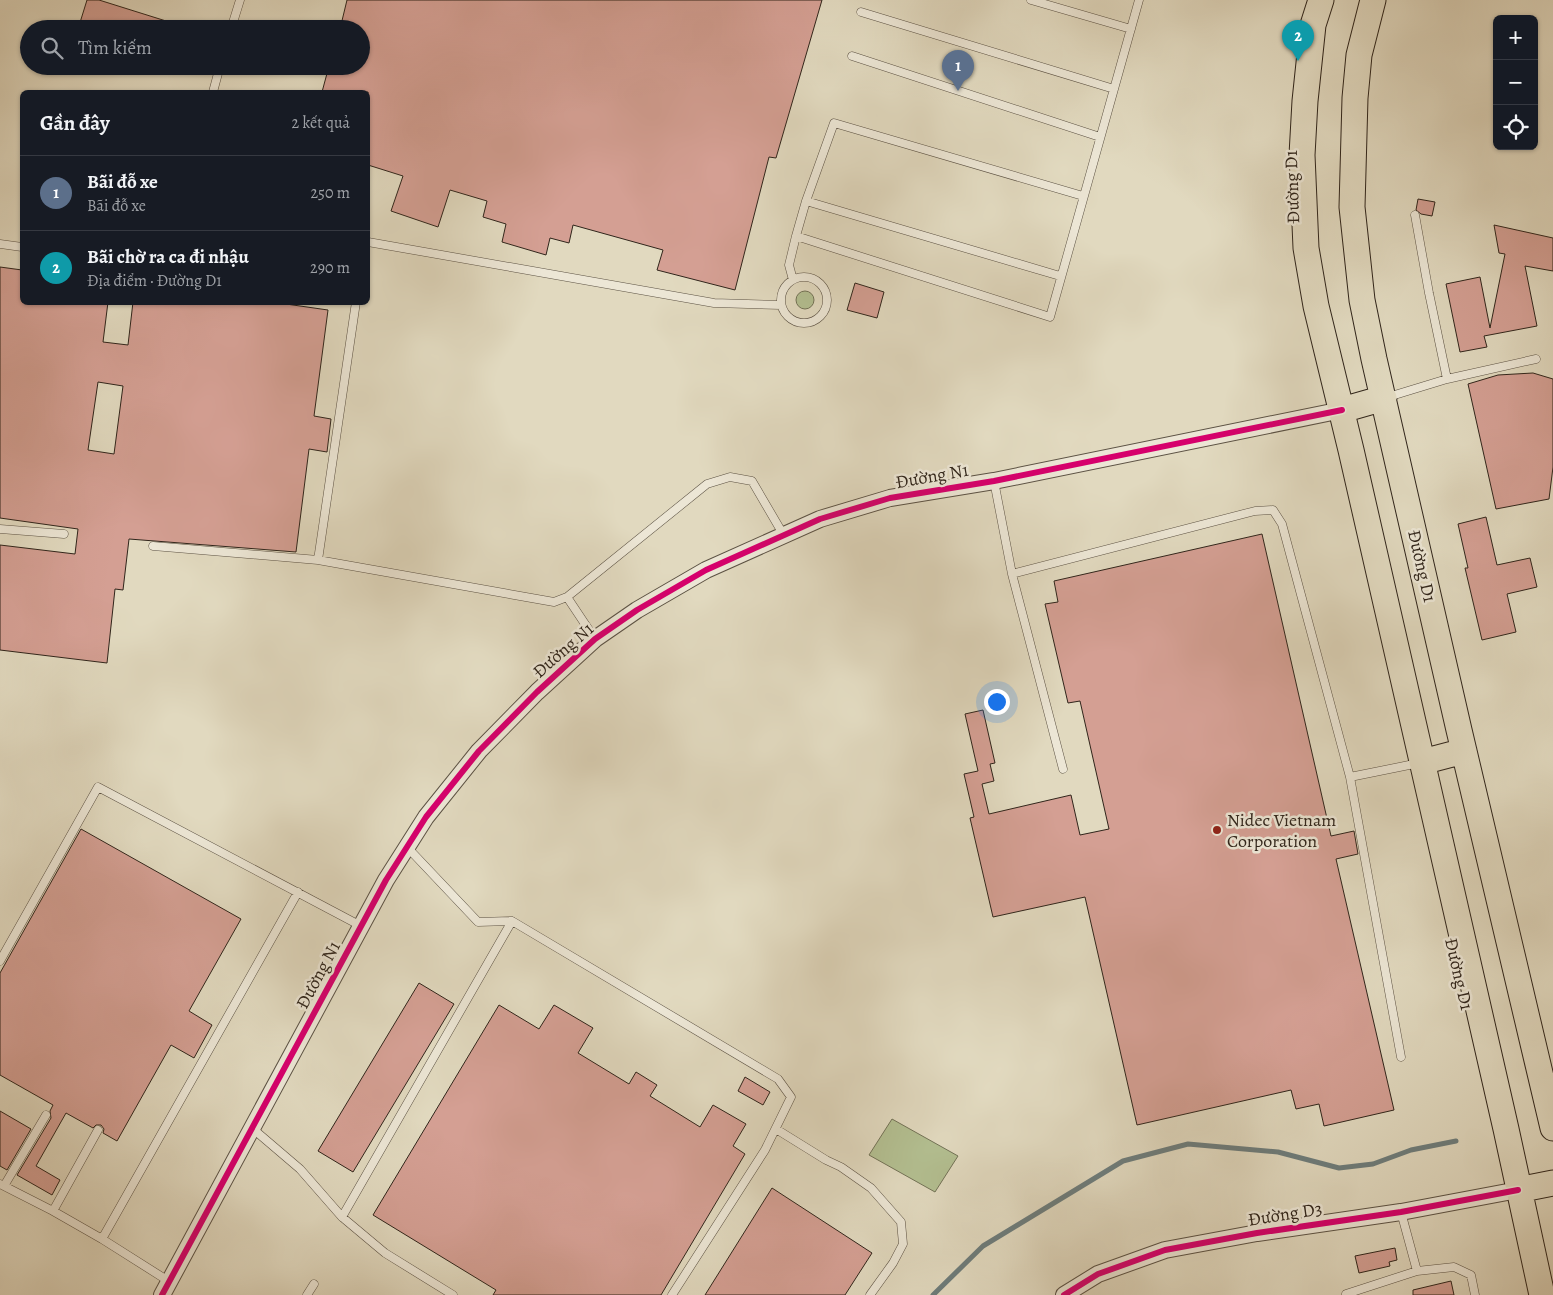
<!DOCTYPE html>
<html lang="vi">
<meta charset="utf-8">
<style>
body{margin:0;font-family:Alegreya,serif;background:#242831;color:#f1f3f6}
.controls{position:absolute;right:15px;top:15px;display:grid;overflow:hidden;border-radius:8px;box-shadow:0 1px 4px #0004}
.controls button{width:45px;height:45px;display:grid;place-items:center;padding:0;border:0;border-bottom:1px solid #363941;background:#171b24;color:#f1f3f6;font:25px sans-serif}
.you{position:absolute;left:996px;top:701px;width:18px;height:18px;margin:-12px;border:4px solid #fff;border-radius:50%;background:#1a73e8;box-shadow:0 0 0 8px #1a73e833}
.badge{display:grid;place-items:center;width:32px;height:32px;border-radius:50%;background:#c59692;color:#fff;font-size:16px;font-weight:700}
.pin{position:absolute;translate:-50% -41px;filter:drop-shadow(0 1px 2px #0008)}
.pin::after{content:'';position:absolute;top:26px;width:18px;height:15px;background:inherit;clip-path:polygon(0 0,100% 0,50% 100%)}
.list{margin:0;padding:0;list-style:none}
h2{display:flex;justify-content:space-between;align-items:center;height:65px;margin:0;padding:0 20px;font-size:21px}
h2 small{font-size:16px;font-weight:400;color:#9ea1a6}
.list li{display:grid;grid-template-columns:32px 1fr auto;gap:15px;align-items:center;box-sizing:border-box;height:75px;padding:0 20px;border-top:1px solid #363941}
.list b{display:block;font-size:19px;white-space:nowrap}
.list p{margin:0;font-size:16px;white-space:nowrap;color:#9ea1a6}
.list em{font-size:16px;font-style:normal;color:#9ea1a6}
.icon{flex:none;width:28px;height:28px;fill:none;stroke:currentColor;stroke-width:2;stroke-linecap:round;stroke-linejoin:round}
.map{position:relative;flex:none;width:1553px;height:1295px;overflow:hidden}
.search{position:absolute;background:#171b24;box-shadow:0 1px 4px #0004;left:20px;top:20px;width:350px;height:55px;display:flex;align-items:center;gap:12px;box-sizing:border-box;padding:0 18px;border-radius:28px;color:#9ea1a6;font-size:19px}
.panel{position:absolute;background:#171b24;box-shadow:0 1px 4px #0004;left:20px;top:90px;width:350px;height:215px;border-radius:8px}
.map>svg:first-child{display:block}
.green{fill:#b3bf91;stroke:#727256}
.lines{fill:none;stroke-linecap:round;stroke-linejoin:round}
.stream{stroke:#6e7d7c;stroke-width:5}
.building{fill:#d49f93;stroke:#30251b;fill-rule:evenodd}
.service-casing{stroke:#5c5244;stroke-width:9}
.minor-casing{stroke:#5c5244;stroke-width:18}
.primary-casing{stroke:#30251b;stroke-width:27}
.path{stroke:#30251b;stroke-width:3;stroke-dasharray:4 2.5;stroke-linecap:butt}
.service{stroke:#ece6d5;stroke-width:8}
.minor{stroke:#ece6d5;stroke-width:16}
.primary{stroke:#e1d9bf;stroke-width:25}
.cycleway-casing{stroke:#ece6d5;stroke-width:9}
.cycleway{stroke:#d6006c;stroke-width:6}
.poi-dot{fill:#8f2418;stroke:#ece6d5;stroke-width:2}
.labels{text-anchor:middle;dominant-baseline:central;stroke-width:5;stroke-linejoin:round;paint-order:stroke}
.street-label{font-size:18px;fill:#30251b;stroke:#ece6d5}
.poi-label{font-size:18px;fill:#30251b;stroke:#ece6d5;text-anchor:start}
</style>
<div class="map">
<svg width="1553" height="1295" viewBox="0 0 1553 1295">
<rect width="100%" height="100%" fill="#e1d9bf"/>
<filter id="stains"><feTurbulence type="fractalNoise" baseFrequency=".004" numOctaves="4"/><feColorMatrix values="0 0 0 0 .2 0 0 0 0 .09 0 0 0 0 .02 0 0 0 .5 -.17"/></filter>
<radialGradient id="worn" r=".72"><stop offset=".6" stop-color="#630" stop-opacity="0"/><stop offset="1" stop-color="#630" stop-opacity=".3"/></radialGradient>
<!-- green -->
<path class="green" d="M796 300a9 9 0 1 1 18 0a9 9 0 1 1-18 0Z
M892 1119 958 1156 935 1192 869 1155Z"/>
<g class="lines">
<!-- stream -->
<path class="stream" d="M933 1295 983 1246 1123 1161 1188 1144 1278 1152 1339 1168 1373 1164 1411 1150 1456 1141"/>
</g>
<!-- building -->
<path class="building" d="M87 0H99L182 26 181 29H78Z
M347 0H822L776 158 769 157 735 290 657 270 663 250 573 225 569 243 550 238 546 255 502 242 506 224 483 217 487 201 450 190 438 227 391 211 403 176 368 165V92H322L329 66H361V29H340Z
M1418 199 1435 202 1432 216 1421 214 1416 210Z
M1494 225 1553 238V271L1525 266 1537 326 1484 336 1487 347 1460 352 1446 284 1480 277 1490 328 1505 254 1499 253Z
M0 267 22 270V302H108L103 342 128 345 133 302H272L328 310 314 416 331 419 327 452 309 449 296 552 129 539 123 590 115 589 107 663 0 650V545L75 554 78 529 0 518ZM98 382 123 386 114 454 88 450Z
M855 283 884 292 877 318 847 310Z
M1533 373 1553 379V467L1549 499 1496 509 1468 384 1498 375Z
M1486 517 1497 565 1530 558 1537 587 1507 594 1516 632 1482 640 1465 568H1468L1458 524Z
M1262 534 1331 836 1354 831 1358 854 1336 859 1394 1110 1324 1126 1319 1104 1296 1109 1291 1090 1137 1125 1085 897 993 917 970 818 974 817 964 774 978 771 965 714 983 710 995 763 990 764 994 781 982 784 989 814 1071 795 1080 835 1109 829 1080 701 1068 703 1045 604 1058 602 1054 581Z
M81 829 241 919 189 1011 212 1025 194 1058 171 1045 117 1141 103 1133 104 1129 101 1125H96L93 1128 66 1113 36 1166 60 1180 52 1195 17 1175 51 1118 50 1111 53 1105 0 1075V973Z
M419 983 454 1004 353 1172 318 1151Z
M499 1005 539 1029 554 1005 593 1028 578 1053 629 1084 636 1072 657 1085 650 1096 700 1127 713 1105 746 1124 733 1146 745 1154 661 1295H493L496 1290 373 1215Z
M745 1077 770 1092 763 1105 738 1091Z
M0 1111 31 1129 7 1170 0 1166Z
M772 1188 872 1253 845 1295H705Z
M1395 1248 1397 1260 1389 1262 1390 1266 1359 1273 1355 1256Z
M1451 1281 1454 1295H1413V1290Z"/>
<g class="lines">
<defs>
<path id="service" d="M1031 0 1131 29
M861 12 1114 89
M231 29 240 0
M852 56 1100 137
M213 92 220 66
M806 201 1060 276
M1415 215 1429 293 1447 379
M796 236 1050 317 1139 0
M368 242 714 303 781 305
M0 244 22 247
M781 300a23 23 0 1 1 46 0a23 23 0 1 1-46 0Z
M793 280 789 265 796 236 806 201 834 123 1083 196
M1388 397 1447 379 1536 359
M994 481 1012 574 1063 769
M0 529 64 534
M153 546 318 560 554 602 567 597 707 484 730 477 752 481 783 534
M318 560 356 302
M1012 574 1255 511 1273 510 1282 524 1350 777 1401 1057
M567 597 595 639
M1350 777 1419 763
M407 847 478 922 512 921 778 1079 791 1097 765 1150 672 1295
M0 961 98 787 361 926
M252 1128 300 1169 342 1217
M776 1129 826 1160 841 1167 871 1188 901 1222 903 1244 893 1263 870 1295
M98 1130 53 1211 102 1239 170 1282
M0 1184 53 1211
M4 1186 46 1115
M102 1239 298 892
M1417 1271 1454 1267 1471 1275 1475 1295
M1346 1294 1417 1271 1401 1212
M307 1295 314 1284
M453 1295 385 1253 342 1217 512 921"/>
<path id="minor" d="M162 1295 386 880 426 817 479 751 537 692 595 639 637 610 706 570 820 519 890 498 994 481 1342 410
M1064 1295 1098 1274 1165 1250 1257 1233 1401 1212 1518 1190"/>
<path id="primary" d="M1321 0 1313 25 1305 101 1302 155 1306 248 1316 306 1351 450 1506 1129 1542 1295
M1373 0 1359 55 1355 98 1352 207 1362 300 1374 359 1459 730 1553 1128
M1342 410 1384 398
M1422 762 1464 751
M1518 1190 1553 1183"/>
</defs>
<!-- service casing -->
<use href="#service" class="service-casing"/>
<!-- minor casing -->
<use href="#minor" class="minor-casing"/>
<!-- primary casing -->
<use href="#primary" class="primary-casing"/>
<!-- path -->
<path class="path" d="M165 28 167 29"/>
<!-- service -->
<use href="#service" class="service"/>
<!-- minor -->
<use href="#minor" class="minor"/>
<!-- primary -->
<use href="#primary" class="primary"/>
<defs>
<path id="cycleway" d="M162 1295 386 880 426 817 479 751 537 692 595 639 637 610 706 570 820 519 890 498 994 481 1342 410
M1064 1295 1098 1274 1165 1250 1257 1233 1401 1212 1518 1190"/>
</defs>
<!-- cycleway casing -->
<use href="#cycleway" class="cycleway-casing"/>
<!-- cycleway -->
<use href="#cycleway" class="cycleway"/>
</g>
<!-- markers -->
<circle class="poi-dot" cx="1217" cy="830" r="5"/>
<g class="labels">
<!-- street labels -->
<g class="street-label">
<text transform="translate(1292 187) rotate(-92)">Đường D1</text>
<text transform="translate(932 476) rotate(-10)">Đường N1</text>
<text transform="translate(1422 566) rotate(77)">Đường D1</text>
<text transform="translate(563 650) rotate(-41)">Đường N1</text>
<text transform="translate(1459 974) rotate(77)">Đường D1</text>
<text transform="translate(318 975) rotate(-62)">Đường N1</text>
<text transform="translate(1285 1214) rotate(-9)">Đường D3</text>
</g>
<!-- poi labels -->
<g class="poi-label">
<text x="1227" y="820">Nidec Vietnam<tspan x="1227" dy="21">Corporation</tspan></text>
</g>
</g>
<rect width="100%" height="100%" filter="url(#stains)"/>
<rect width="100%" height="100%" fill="url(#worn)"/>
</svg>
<div class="controls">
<button>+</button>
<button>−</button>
<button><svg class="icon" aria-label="locate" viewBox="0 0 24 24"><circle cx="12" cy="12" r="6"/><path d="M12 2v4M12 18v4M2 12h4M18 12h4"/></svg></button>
</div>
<div class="you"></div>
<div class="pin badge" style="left:958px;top:91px;background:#5c6f8a">1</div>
<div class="pin badge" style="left:1298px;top:61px;background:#0f9aa8">2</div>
<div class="search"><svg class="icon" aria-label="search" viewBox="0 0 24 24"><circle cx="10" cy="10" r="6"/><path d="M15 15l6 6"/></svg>Tìm kiếm</div>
<section class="panel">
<h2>Gần đây<small>2 kết quả</small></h2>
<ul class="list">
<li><span class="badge" style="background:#5c6f8a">1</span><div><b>Bãi đỗ xe</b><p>Bãi đỗ xe</p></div><em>250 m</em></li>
<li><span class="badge" style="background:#0f9aa8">2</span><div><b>Bãi chờ ra ca đi nhậu</b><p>Địa điểm · Đường D1</p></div><em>290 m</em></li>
</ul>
</section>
</div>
